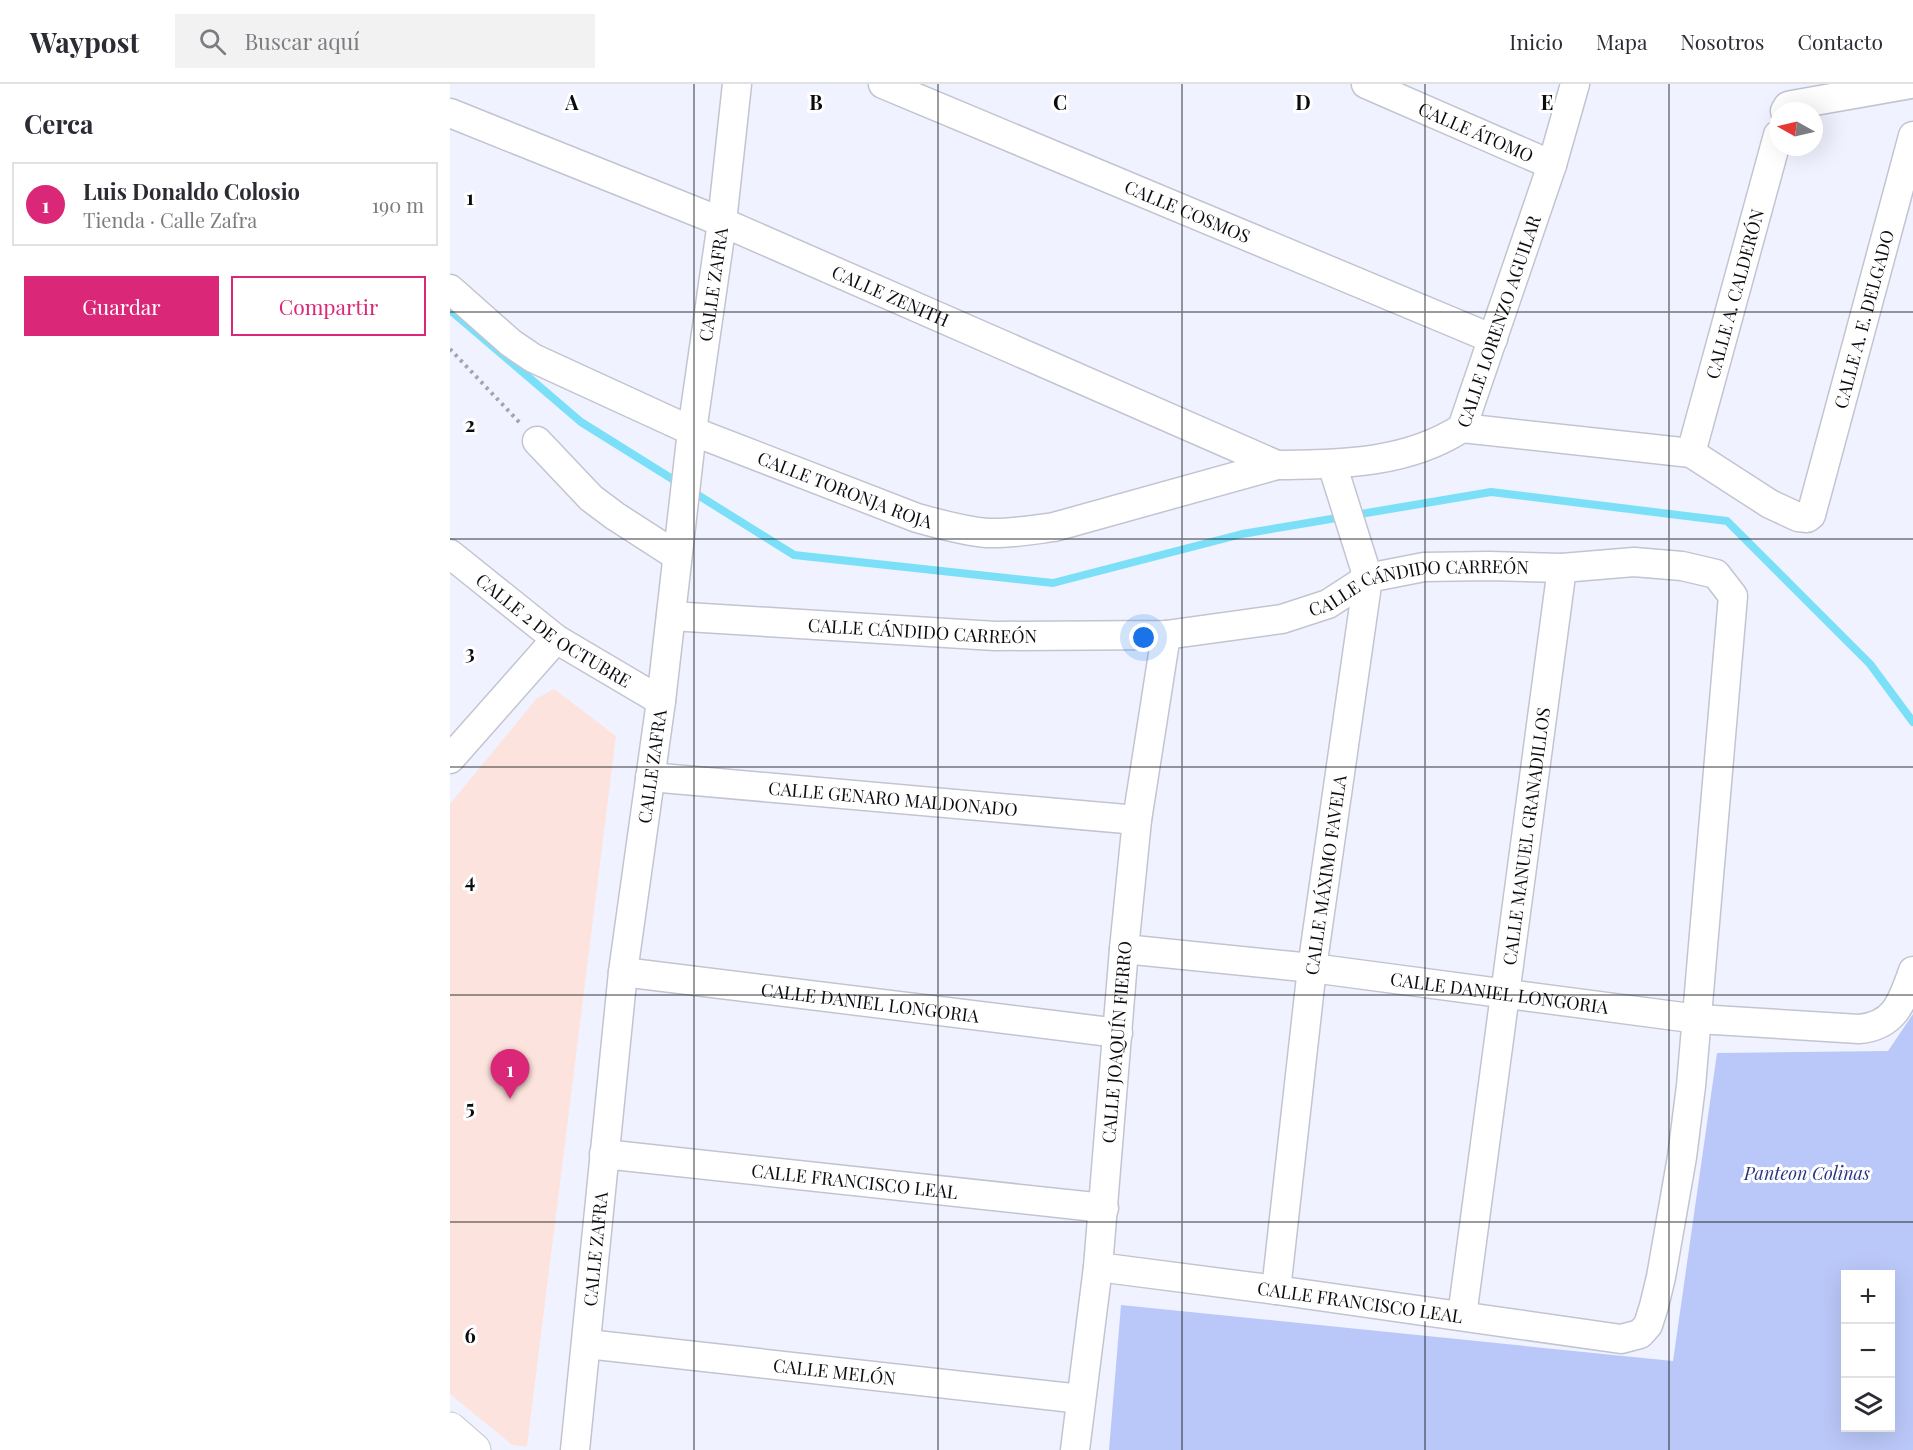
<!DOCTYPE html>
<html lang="es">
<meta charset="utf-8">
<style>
body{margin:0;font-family:"Playfair Display",serif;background:#f2f2f3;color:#2b2b33}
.controls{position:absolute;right:18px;bottom:18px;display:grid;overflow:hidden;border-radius:0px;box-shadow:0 6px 24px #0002}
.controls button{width:54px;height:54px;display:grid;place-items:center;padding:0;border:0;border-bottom:2px solid #e1e1e2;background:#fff;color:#2b2b33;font:30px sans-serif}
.compass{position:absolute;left:1319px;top:18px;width:54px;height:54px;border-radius:50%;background:#fff;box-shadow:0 6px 24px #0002;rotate:278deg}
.you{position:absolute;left:694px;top:554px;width:21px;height:21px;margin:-15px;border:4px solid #fff;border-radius:50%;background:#1a73e8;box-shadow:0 0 0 9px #1a73e833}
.badge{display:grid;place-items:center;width:39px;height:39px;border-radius:50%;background:#db2777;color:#fff;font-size:20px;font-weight:700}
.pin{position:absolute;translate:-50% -50px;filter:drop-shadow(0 2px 3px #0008)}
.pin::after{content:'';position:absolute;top:32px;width:21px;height:18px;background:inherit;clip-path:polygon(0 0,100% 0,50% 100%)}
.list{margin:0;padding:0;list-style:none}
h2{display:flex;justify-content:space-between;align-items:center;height:78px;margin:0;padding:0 24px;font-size:26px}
h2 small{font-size:20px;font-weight:400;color:#7c7c81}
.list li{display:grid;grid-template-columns:39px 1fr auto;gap:18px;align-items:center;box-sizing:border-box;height:84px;margin:0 12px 12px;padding:0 12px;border:2px solid #e1e1e2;border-radius:0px}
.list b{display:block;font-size:22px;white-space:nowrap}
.list p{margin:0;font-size:20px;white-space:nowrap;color:#7c7c81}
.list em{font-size:20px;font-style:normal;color:#7c7c81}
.actions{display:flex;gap:12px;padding:18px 24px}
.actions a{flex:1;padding:14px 0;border:2px solid #db2777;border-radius:0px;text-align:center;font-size:21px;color:#db2777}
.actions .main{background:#db2777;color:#fff}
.icon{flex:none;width:33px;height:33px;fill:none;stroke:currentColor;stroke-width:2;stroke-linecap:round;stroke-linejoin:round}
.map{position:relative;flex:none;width:1463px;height:1366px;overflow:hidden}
header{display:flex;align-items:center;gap:36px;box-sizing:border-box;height:84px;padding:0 30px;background:#fff;border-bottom:2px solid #e1e1e2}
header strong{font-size:28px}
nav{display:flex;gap:33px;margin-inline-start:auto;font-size:21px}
.search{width:420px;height:54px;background:#f2f2f3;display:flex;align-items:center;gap:15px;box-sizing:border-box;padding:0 21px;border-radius:0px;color:#7c7c81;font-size:22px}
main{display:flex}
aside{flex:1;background:#fff}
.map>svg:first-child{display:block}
.commercial{fill:#fde3dd}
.green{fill:#bac8f9;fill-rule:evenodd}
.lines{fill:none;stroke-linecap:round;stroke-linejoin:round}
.stream{stroke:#7cdff8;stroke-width:8}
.minor-casing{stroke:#c2c5d0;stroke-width:31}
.secondary-casing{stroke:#c2c5d0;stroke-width:35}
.path{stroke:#a2a4ae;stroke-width:4;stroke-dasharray:3 4.5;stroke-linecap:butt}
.minor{stroke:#fff;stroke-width:28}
.secondary{stroke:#fff;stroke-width:33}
.grid{fill:none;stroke:#0b0c10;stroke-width:1.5;stroke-opacity:0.55}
.labels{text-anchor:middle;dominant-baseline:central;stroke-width:6;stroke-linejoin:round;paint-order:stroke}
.street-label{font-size:18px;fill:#0b0c10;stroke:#fff}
.park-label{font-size:18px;font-style:italic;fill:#293582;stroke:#fff}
.grid-label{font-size:20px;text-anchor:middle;font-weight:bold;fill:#0b0c10;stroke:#fff;stroke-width:6;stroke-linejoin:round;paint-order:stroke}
</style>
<header>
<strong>Waypost</strong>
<div class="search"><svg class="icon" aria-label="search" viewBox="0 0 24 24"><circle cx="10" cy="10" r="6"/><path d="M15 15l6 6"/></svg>Buscar aquí</div>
<nav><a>Inicio</a><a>Mapa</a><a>Nosotros</a><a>Contacto</a></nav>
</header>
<main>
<aside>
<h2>Cerca<small></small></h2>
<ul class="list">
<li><span class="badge">1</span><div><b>Luis Donaldo Colosio</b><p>Tienda · Calle Zafra</p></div><em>190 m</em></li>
</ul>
<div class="actions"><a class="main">Guardar</a><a>Compartir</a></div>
</aside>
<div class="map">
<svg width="1463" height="1366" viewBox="0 0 1463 1366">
<rect width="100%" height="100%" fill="#f0f3ff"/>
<!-- commercial -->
<path class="commercial" d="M104 605 166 652 77 1363 62 1361 0 1310V720L86 615Z"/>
<!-- green -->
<path class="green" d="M1463 930V1366H659L671 1221 1223 1277 1267 969 1438 967ZM1396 1190H1440V1344H1396Z"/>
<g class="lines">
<!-- stream -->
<path class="stream" d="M0 226 131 338 344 471 603 499 792 450 1041 408 1277 437 1420 580 1463 638"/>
<defs>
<g id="minor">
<path id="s1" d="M433 0 1043 255"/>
<path id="s2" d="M916 0 1102 81"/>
<path d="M1335 27 1338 22 1342 21 1461 0"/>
<path id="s3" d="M0 29 272 138 827 381C892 380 956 380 1012 344L1102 81 1125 0"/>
<path id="s4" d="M0 205 61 259 83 274 242 347 467 434C490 440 513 447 537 449 560 450 582 446 604 443L827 381"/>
<path id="s5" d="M1012 344 1241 369 1320 420 1348 433 1357 434 1361 431 1463 52"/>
<path d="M87 357 141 414 165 432 227 472"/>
<path id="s6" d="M1241 369 1328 51"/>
<path id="s7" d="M0 470 106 555 211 617"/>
<path id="s8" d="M221 532 545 552 716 551 832 535 878 520 918 494 974 483 1039 482 1112 484 1184 478 1232 482 1266 490 1283 512 1241 1002 1232 1073 1211 1193 1204 1222 1198 1241 1190 1250 1171 1255 826 1206 648 1183"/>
<path d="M0 675 106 555"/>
<path id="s9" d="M200 693 687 736"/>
<path id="s10" d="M674 865 862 884 1248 935 1409 945C1445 942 1452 918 1463 887"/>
<path id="s11" d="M173 888 668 949"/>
<path id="s12" d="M154 1070 654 1124"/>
<path id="s13" d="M826 1206 862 884 918 494 882 380"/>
<path id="s14" d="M1012 1232 1112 484"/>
<path id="s15" d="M137 1260 631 1315"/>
<path id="s16" d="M125 1366 173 888 211 617 242 347 272 138 287 0"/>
<path id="s17" d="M625 1366 648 1183 674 865 687 736 716 551"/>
</g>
<path id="secondary" d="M0 1345 24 1366"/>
</defs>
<!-- minor casing -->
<use href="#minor" class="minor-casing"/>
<!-- secondary casing -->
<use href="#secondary" class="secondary-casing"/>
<!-- path -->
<path class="path" d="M0 265 70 339"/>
<!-- minor -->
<use href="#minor" class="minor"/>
<!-- secondary -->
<use href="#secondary" class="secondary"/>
</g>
<!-- grid -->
<path class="grid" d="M244 0V1366M488 0V1366M732 0V1366M975 0V1366M1219 0V1366M0 228H1463M0 455H1463M0 683H1463M0 911H1463M0 1138H1463"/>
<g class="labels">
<!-- street labels -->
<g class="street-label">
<text stroke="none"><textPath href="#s2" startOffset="120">CALLE ÁTOMO</textPath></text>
<text stroke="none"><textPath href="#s1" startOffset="330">CALLE COSMOS</textPath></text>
<text stroke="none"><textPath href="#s16" startOffset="1174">CALLE ZAFRA</textPath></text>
<text stroke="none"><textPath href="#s6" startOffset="165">CALLE A. CALDERÓN</textPath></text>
<text stroke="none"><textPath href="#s3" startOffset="477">CALLE ZENITH</textPath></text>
<text stroke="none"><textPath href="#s3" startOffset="1203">CALLE LORENZO AGUILAR</textPath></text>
<text stroke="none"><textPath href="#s5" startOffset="572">CALLE A. E. DELGADO</textPath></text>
<text stroke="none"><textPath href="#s4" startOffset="447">CALLE TORONJA ROJA</textPath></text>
<text stroke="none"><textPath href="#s8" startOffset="756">CALLE CÁNDIDO CARREÓN</textPath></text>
<text stroke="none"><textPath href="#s7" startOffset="129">CALLE 2 DE OCTUBRE</textPath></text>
<text stroke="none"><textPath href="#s8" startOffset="252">CALLE CÁNDIDO CARREÓN</textPath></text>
<text stroke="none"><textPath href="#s16" startOffset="688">CALLE ZAFRA</textPath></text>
<text stroke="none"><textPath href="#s9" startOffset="244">CALLE GENARO MALDONADO</textPath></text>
<text stroke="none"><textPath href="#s14" startOffset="484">CALLE MANUEL GRANADILLOS</textPath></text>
<text stroke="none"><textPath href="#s13" startOffset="418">CALLE MÁXIMO FAVELA</textPath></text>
<text stroke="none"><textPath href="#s10" startOffset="378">CALLE DANIEL LONGORIA</textPath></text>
<text stroke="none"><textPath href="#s11" startOffset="249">CALLE DANIEL LONGORIA</textPath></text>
<text stroke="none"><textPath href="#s17" startOffset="410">CALLE JOAQUÍN FIERRO</textPath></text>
<text stroke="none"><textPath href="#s12" startOffset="252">CALLE FRANCISCO LEAL</textPath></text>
<text stroke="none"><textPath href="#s16" startOffset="202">CALLE ZAFRA</textPath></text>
<text transform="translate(910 1218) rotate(8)">CALLE FRANCISCO LEAL</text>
<text stroke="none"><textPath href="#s15" startOffset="249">CALLE MELÓN</textPath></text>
</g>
<!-- park labels -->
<g class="park-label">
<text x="1357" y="1089">Panteon Colinas</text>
</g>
</g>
<g class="grid-label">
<text x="122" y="26">A</text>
<text x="366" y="26">B</text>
<text x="610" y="26">C</text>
<text x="853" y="26">D</text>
<text x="1097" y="26">E</text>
<text x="20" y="121">1</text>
<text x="20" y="348">2</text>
<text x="20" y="576">3</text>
<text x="20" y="804">4</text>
<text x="20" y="1031">5</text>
<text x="20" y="1259">6</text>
</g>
</svg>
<div class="controls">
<button>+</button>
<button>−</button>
<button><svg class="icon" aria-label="layers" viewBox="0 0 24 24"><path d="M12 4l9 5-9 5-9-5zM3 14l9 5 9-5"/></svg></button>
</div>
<svg class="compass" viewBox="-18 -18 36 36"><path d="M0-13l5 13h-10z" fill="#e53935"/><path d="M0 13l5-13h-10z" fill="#7c7c81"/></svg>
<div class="you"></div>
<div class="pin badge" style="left:60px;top:1015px">1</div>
</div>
</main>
